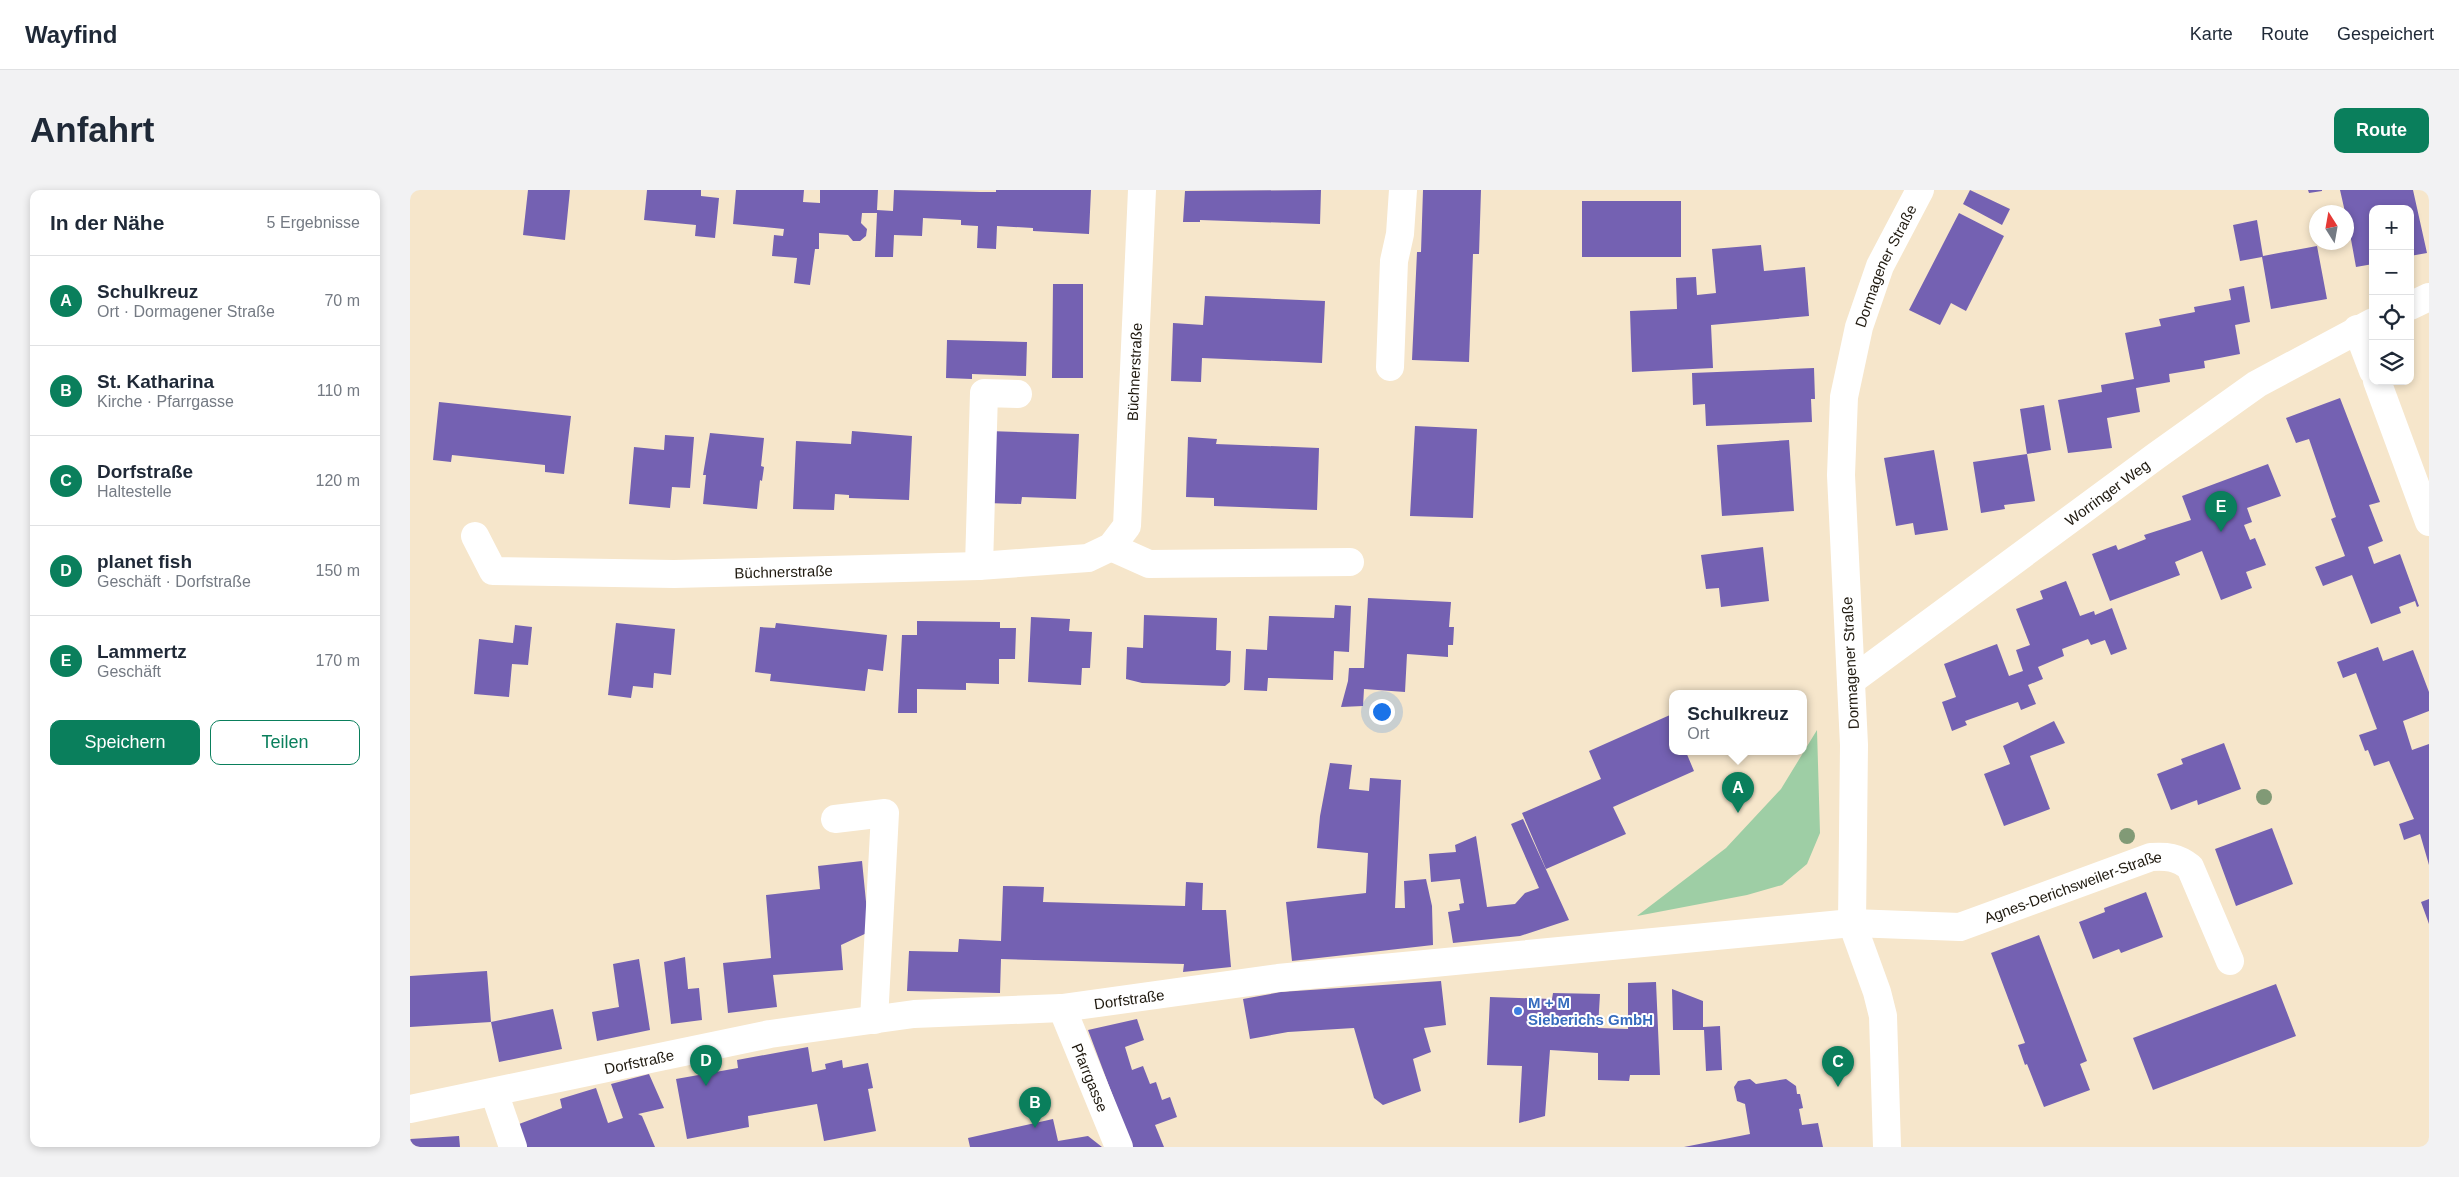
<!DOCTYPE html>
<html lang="de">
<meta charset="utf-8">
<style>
body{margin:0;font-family:Arial,sans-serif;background:#f2f2f3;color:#1f2937}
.controls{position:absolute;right:15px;top:15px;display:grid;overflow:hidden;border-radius:10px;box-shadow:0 2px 8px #0003}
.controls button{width:45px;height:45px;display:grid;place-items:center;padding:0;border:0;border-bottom:1px solid #e0e1e3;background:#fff;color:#1f2937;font:25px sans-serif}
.compass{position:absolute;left:1899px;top:15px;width:45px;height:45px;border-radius:50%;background:#fff;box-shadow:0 2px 8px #0003;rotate:349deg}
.you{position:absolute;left:971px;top:521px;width:18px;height:18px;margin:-12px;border:4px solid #fff;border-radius:50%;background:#1a73e8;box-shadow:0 0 0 8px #1a73e833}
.badge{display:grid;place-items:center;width:32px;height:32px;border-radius:50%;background:#0a7f5c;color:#fff;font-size:16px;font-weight:700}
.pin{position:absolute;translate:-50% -41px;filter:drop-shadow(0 1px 2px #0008)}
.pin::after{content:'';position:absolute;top:26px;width:18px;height:15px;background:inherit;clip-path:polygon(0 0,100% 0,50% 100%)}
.popup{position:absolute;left:1259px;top:500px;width:138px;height:65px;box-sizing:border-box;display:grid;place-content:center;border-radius:10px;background:#fff;filter:drop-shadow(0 1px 4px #0005);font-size:16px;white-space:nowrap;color:#747a83}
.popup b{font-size:19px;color:#1f2937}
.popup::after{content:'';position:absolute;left:50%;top:100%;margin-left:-10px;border:10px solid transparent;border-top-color:#fff}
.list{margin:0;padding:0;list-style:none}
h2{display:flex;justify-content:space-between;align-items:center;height:65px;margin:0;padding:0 20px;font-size:21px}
h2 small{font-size:16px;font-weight:400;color:#747a83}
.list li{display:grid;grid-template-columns:32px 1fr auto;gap:15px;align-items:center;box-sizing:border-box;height:90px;padding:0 20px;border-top:1px solid #e0e1e3}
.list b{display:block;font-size:19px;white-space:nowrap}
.list p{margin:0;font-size:16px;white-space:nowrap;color:#747a83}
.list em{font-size:16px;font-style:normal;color:#747a83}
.actions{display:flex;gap:10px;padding:15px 20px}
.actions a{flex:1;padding:11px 0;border:1px solid #0a7f5c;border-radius:10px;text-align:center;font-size:18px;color:#0a7f5c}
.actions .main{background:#0a7f5c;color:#fff}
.icon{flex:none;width:28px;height:28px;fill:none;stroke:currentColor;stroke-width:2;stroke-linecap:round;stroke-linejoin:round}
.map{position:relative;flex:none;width:2019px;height:957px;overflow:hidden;border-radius:10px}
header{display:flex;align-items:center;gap:30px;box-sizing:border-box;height:70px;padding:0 25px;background:#fff;border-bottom:1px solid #e0e1e3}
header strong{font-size:24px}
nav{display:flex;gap:28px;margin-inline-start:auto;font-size:18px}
.intro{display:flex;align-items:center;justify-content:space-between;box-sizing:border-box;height:120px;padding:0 30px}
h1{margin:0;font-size:35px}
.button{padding:12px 22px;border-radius:10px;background:#0a7f5c;color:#fff;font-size:18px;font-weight:700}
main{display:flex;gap:30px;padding:0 30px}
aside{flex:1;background:#fff;border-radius:10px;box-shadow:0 2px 8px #0003}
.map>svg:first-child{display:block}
.green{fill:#9ecea5}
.building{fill:#7461b2}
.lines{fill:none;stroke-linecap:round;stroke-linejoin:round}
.minor{stroke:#fff;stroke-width:28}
.tree{fill:#819a76}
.shop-dot{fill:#3f7fe0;stroke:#fff;stroke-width:2}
.labels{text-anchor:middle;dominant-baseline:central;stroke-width:4;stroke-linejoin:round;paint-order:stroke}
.street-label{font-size:15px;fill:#1f190f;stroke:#fff}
.shop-label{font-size:15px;font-weight:bold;fill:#366cbe;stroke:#fff;text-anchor:start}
</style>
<header>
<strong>Wayfind</strong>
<nav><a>Karte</a><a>Route</a><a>Gespeichert</a></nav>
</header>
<div class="intro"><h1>Anfahrt</h1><a class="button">Route</a></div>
<main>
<aside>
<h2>In der Nähe<small>5 Ergebnisse</small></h2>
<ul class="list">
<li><span class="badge">A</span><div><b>Schulkreuz</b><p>Ort · Dormagener Straße</p></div><em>70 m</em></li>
<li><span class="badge">B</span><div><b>St. Katharina</b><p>Kirche · Pfarrgasse</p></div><em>110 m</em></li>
<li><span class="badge">C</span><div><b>Dorfstraße</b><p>Haltestelle</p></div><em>120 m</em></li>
<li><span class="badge">D</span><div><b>planet fish</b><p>Geschäft · Dorfstraße</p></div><em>150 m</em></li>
<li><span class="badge">E</span><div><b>Lammertz</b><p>Geschäft</p></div><em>170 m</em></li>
</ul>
<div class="actions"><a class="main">Speichern</a><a>Teilen</a></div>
</aside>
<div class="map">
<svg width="2019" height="957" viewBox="0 0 2019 957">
<rect width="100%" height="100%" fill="#f6e6cb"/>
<!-- green -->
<path class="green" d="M1407 540 1410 643 1397 674 1372 695 1337 705 1227 726 1316 658 1371 599Z"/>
<!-- building -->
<path class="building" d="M118 0H160L155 50 113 45Z
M237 0H291V6L309 8 305 48 285 46 286 35 234 30Z
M326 0H394L393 12 410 13V0H468L467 20 483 21 484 0 570 2H586V0H681L679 44 623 41V38L587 36 586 59 567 58 568 36 551 35V30L513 28 512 46 484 45 483 67H465L467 23H452L451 33 457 39 456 46 450 51H443L438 45 409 43V59H405L400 95 384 93 387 68 362 66 364 45 373 46 374 39 323 34Z
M911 0 910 34 790 30V32H773L775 1Z
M1013 0H1071L1069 64H1063L1059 172 1002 170 1007 62H1011Z
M1560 0 1600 19 1592 35 1553 14Z
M1898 0H1912V1L1899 3Z
M1930 0H2003L2017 63 2000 66V19H1963V74L1946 77 1936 22H1935Z
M1172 11H1271V67H1172Z
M1549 23 1594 46 1556 121 1541 113 1530 135 1499 120Z
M1847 30 1853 66 1907 56 1917 109 1861 119 1852 67 1830 71 1823 35Z
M1351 55 1354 81 1395 77 1399 126 1301 135 1303 178 1222 182 1220 121 1267 119 1266 88 1286 87 1287 105 1306 103 1302 59Z
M643 94H673V188H642Z
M1834 96 1840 132 1825 135 1830 164 1794 171 1795 178 1759 184 1760 192 1726 198 1730 222 1697 228 1702 258 1658 263 1648 210 1692 202 1691 195 1724 189 1715 143 1751 136 1749 129 1785 122 1784 117 1821 110 1819 99Z
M795 106 915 111 912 173 792 168 791 192 761 191 763 133 793 135Z
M537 150 617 152 616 186 562 184V189L536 188Z
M1404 178 1405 209H1401L1402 232 1296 236 1295 214 1283 215 1282 183Z
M1930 208 1970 312 1959 315 1973 351 1958 357 1964 374 1990 364 2009 416 2007 417 2005 411 1989 417 1991 423 1961 434 1942 385 1913 396 1905 377 1935 366 1921 329 1926 327 1899 249 1886 253 1876 228Z
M29 212 161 226 154 284 135 282V275L42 265 41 272 23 270Z
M1634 215 1641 260 1617 264 1625 311 1594 315 1595 319 1571 323 1563 272 1617 264 1610 219Z
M1005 236 1067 239 1063 328 1000 326Z
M442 241 502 246 499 310 439 308V305L425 304 424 320 383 319 386 251 441 254Z
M579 241 669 244 666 309 612 307 611 314 576 313Z
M300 243 354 248 351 276 354 277 352 291 350 290 347 319 293 314 296 285H293Z
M255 245 284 247 280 298 262 297 260 318 219 314 224 257 254 260Z
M778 247 807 249 806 254 909 258 907 320 804 316V308L776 307Z
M1379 250 1384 321 1312 326 1307 255Z
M1524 260 1538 340 1505 345 1503 333 1486 336 1474 268Z
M1858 274 1871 306 1837 318 1842 332 1834 335 1840 350 1845 348 1856 375 1836 382 1842 398 1811 410 1792 361 1765 372 1770 385 1700 411 1682 364 1706 355 1708 360 1736 349 1734 345 1781 330 1772 306Z
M1353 357 1359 411 1311 417 1309 398 1296 399 1291 365Z
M1656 391 1670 426 1684 421 1685 425 1702 418 1717 459 1701 465 1695 450 1681 455 1678 449 1652 459 1654 466 1628 477 1633 489 1618 495 1626 514 1611 520 1608 512 1555 531 1557 535 1542 541 1532 512 1546 507 1534 474 1587 454 1599 486 1613 481 1606 460 1620 455 1606 419 1633 409 1630 401Z
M958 408 1041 412 1039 437H1044L1043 455H1038V467L997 464 995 502 954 499 953 516 931 517 938 491 939 478H954Z
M925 415 941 416 939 462 924 461 923 490 858 488 857 501 834 500 836 459 857 460 859 426 924 428Z
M734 425 807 428 806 460 821 461 820 492 815 496 732 493 716 489 717 457 733 458Z
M621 427 660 429 659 441 682 442 680 478H672L671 495 618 492Z
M507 431 590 432V438H606L605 469H589V494L556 493V500L507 499V523H488L492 445H507Z
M206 433 265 439 261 485 244 483 243 498 223 496 221 508 198 505Z
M366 433 477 445 473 481 458 479 455 501 360 491 361 484 345 482 350 437 365 438Z
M105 435 122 437 118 475 102 474 99 507 64 504 69 449 103 453Z
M1968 457 1973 471 2003 460 2019 502V521L1993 531 2002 560 2019 554V675L2010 644 1994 650 1989 634 2004 629 1979 571 1964 576 1958 560 1955 561 1949 545 1967 539 1946 483 1933 488 1927 472Z
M1260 525 1263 533V562H1276L1284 581 1203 617 1216 644 1136 679 1112 623 1191 589 1179 561Z
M1644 531 1655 553 1620 566 1640 619 1594 636 1574 584 1600 574 1593 556Z
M1814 553 1831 599 1788 615 1787 610 1761 620 1747 584 1773 574 1771 569Z
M920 573 942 575 939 599 959 601 960 588 991 590 985 718H995L994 691 1016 689 1022 716 1023 755 882 771 876 712 956 703 958 663 907 658 910 626Z
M1113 629 1159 730 1110 746 1043 753 1038 722 1050 720 1049 714 1054 713 1050 689 1021 692 1019 664 1046 662 1045 655 1066 646 1077 717 1105 714 1115 703 1129 698 1101 634Z
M1862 638 1883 694 1826 716 1805 659Z
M452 671 459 742 431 755 433 780 363 785 367 817 318 823 313 773 361 768 356 705 410 699 408 676Z
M776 692 793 693 792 720H816L821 777 773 782 774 774 591 769 590 803 497 801 499 761 548 762 549 749 591 751 593 696 634 697 633 712 775 716Z
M1736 702 1753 747 1711 763 1709 759 1683 769 1669 732 1695 722 1694 718Z
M2019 709V734L2011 712Z
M1629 745 1677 871 1670 874 1680 900 1634 917 1617 874 1615 875 1608 855 1615 853 1581 763Z
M275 767 278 799 289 798 292 830 261 834 254 772Z
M229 769 240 840 187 851 182 822 209 817 203 774Z
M77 781 81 832 0 837V786Z
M1031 791 1036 835 1014 838 1021 862 1003 869 1011 901 973 915 964 908 944 838 878 842 840 849 833 809 871 802Z
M1246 792 1250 885H1220L1219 891 1188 890V863L1140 860 1135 926 1109 933 1112 876 1077 875 1080 807 1142 809 1143 803 1190 804 1188 838 1218 839V793Z
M1866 794 1886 846 1743 900 1723 848Z
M1262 799 1293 811V837L1310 836 1312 880 1296 881 1294 840H1263Z
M143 819 152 859 89 872 81 832Z
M727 829 734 850 715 857 722 880 733 876 740 894 746 892 752 910 760 907 767 927 745 935 754 957H722L678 840Z
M398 857 402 882 416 879 415 874 432 870 433 878 458 873 463 898 458 899 466 941 414 951 407 914 338 926 339 937 277 949 266 889 328 878 327 870Z
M239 884 254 918 228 924 232 926 245 957H117L109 934 152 918 150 909 186 898 198 933 213 928 201 894Z
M1340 889 1346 894 1376 889 1386 896 1387 904H1390L1393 918 1389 919 1392 935 1408 933 1413 957H1274L1340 944 1335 914 1327 911 1324 897 1328 891Z
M643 929 648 951 678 946 692 957H560L558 948Z
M49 946 50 957H0V949Z"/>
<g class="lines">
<!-- minor -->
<g class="minor">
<path d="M2000 116 2019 107"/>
<path d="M1947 139 1963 181"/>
<path d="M980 177 984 71 990 44 993 0"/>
<path d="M1967 191 2019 332"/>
<path id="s1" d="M65 346 83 381 264 384 569 376 678 368 701 357 717 336 732 0"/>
<path d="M701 357 739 374 940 372"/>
<path d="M569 376 574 203 608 204"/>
<path id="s2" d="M1441 491 1746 266 1847 194 1963 132"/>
<path d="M425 629 475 623 464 830"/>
<path id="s3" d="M652 818 709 957"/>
<path d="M84 902 103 957"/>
<path id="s4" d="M0 919 360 844 504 824 652 818 868 788 1442 733 1550 737 1741 667C1757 666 1767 667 1780 677L1820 771"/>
<path id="s5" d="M1477 957 1473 826 1467 802 1442 733 1444 555 1431 285 1434 207 1449 137 1470 76 1510 0"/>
</g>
</g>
<!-- trees -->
<g class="tree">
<circle cx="1854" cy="607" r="8"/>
<circle cx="1717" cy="646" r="8"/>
</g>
<!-- markers -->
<circle class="shop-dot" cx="1108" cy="821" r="5"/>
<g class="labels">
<!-- street labels -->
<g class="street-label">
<text stroke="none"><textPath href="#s5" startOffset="894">Dormagener Straße</textPath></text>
<text stroke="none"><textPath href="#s1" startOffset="841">Büchnerstraße</textPath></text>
<text stroke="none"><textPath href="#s2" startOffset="318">Worringer Weg</textPath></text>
<text stroke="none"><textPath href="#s1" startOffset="330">Büchnerstraße</textPath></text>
<text transform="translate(1440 473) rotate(-93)">Dormagener Straße</text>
<text stroke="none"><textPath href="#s4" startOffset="1684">Agnes-Derichsweiler-Straße</textPath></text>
<text stroke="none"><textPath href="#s4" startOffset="729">Dorfstraße</textPath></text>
<text stroke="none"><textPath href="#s4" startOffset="234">Dorfstraße</textPath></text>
<text stroke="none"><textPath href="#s3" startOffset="75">Pfarrgasse</textPath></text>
</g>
<!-- shop labels -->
<g class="shop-label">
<text x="1118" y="812">M + M<tspan x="1118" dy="17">Sieberichs GmbH</tspan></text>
</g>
</g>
</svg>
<div class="controls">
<button>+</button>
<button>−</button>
<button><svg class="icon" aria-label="locate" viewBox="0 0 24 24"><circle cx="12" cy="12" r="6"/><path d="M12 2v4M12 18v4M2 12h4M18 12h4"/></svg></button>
<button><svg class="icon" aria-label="layers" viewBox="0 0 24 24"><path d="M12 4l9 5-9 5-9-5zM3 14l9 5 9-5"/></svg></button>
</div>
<svg class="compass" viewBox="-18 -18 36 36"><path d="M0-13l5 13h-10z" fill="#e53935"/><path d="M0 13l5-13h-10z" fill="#747a83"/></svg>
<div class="you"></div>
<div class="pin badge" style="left:1328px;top:623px">A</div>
<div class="popup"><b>Schulkreuz</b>Ort</div>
<div class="pin badge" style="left:625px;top:938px">B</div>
<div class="pin badge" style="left:1428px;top:897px">C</div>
<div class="pin badge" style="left:296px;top:896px">D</div>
<div class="pin badge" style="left:1811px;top:342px">E</div>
</div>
</main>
